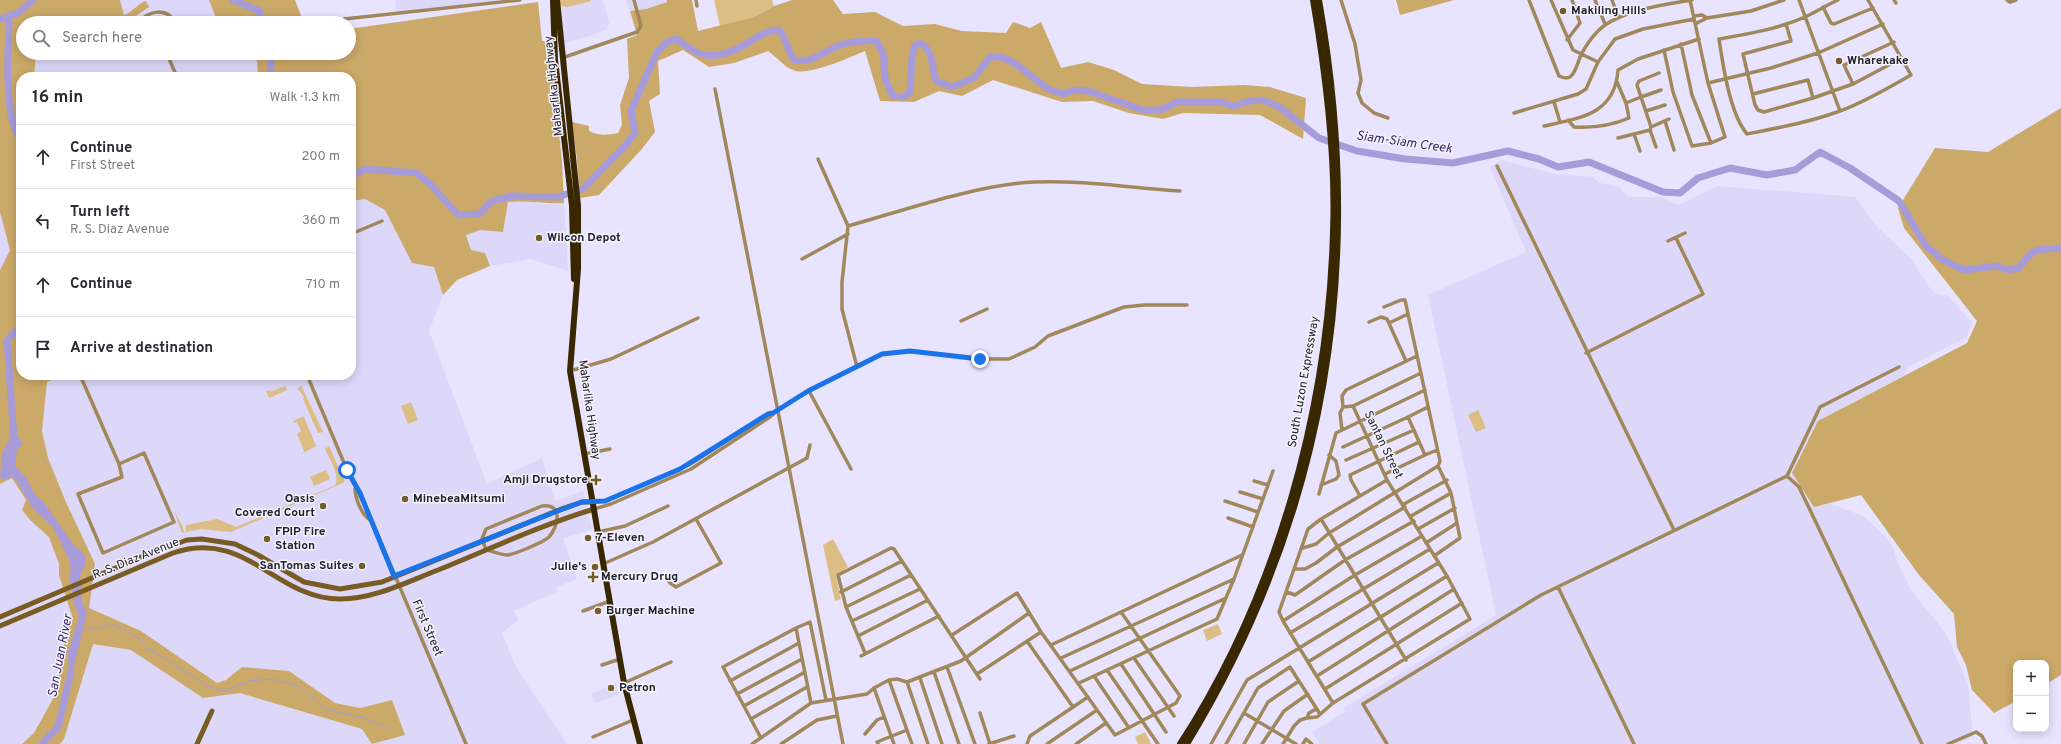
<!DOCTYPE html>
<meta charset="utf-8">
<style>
body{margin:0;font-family:Overpass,sans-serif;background:#f2f2f3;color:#2b2b33}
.controls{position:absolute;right:12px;bottom:12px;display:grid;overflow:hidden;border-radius:8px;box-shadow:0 2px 10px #0003}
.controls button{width:36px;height:36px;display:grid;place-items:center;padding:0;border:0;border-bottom:1px solid #e1e1e2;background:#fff;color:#2b2b33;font:20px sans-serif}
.stop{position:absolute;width:12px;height:12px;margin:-9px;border:3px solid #1a73e8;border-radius:50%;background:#fff}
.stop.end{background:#1a73e8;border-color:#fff;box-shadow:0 1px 4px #0008}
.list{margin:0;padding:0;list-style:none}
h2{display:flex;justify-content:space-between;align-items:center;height:52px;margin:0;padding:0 16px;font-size:17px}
h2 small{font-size:13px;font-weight:400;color:#7c7c81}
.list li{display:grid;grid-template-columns:26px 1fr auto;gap:12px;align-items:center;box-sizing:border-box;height:64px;padding:0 16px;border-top:1px solid #e1e1e2}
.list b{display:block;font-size:15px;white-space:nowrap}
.list p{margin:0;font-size:13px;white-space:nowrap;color:#7c7c81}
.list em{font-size:13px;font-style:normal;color:#7c7c81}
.icon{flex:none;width:22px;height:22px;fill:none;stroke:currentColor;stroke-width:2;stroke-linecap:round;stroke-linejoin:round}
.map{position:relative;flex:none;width:2061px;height:744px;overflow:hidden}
.search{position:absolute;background:#fff;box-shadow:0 2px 10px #0003;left:16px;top:16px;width:340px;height:44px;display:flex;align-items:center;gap:10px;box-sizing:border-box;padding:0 14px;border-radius:22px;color:#7c7c81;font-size:15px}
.panel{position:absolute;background:#fff;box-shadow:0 2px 10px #0003;left:16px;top:72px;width:340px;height:308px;border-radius:16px}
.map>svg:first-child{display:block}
.built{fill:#ddd7f9}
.green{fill:#dcbd83}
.forest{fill:#cba968}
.water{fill:#a79bda}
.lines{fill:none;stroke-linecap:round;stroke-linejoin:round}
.stream{stroke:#a79bda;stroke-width:1}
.river{stroke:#a79bda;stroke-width:7}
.street{stroke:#a1885b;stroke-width:3.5}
.secondary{stroke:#785c23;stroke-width:5}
.highway{stroke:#392700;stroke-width:6}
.route{stroke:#1a73e8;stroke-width:5}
.poi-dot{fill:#755c2d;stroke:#f4f3fb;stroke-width:1.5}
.labels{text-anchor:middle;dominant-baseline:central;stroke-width:3;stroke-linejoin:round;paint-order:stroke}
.poi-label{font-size:12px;font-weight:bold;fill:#24222e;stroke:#f4f3fb;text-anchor:start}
.street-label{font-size:12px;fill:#24222e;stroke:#f4f3fb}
.water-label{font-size:13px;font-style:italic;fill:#3b246e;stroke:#f4f3fb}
</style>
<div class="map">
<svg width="2061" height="744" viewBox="0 0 2061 744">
<rect width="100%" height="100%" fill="#e8e3ff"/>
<!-- built -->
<path class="built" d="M56 0H209L218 23H23V53H247L257 61 258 77H21V375H351V201L365 199 385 210 412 263 434 267 443 295 429 331 487 484 542 458 555 501 583 491 592 530 563 538 577 579 556 587 558 591 514 611 518 620 502 633 517 669 567 744H373L405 735 392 700 360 708 334 703 289 671 242 667 226 680 217 683 141 631 63 648 56 693 34 733 22 744H0V28Z
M395 0H498L396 15Z
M591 0H602L605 7 609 23 607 29 593 35 563 43 560 6 568 7Z
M626 0H667L668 1 646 9 630 11Z
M1501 160 1555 174 1593 177 1600 183 1619 187 1628 197H1661L1679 205 1717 186 1855 197 1877 227 1911 259 1928 286 1936 294 1948 296 1967 317 1973 325 1968 331 1967 337 1908 367 1904 375 1818 421 1814 507 1831 504 1863 516 1885 536 1894 548 1896 559 1911 590 1944 631 1953 649 1968 685 1973 737 1958 744H1319L1312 732 1345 712 1344 708 1496 615 1428 295 1526 252 1490 167Z
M533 201 545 204 564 203 568 271 531 259 490 266 485 253 471 250 466 234 480 230 503 232 508 202Z
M92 644 131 650 203 698 240 693 362 729 372 744H60L64 739Z
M616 683 619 694 596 703 591 694Z"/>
<!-- green -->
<path class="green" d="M560 0H591V1L568 7 560 6Z
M714 0H772L774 6 754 17 720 26Z
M301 385 323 432 318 433 303 399 304 397 298 389Z
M285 386 287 390 269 398 266 391 269 390 270 392Z
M411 402 418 420 408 424 401 406Z
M1478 410 1486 428 1476 432 1468 415Z
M302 417H304L316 446 301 454 304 451 297 434 301 431 297 422 293 423V421Z
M329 446 345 482 231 532 200 529 182 533 174 511 182 525 184 532 186 531V525L217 519 236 527 334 486C342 478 329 458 325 449Z
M326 470 330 479 314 486 310 477Z
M833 539 848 567 836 575 841 599 835 601 823 545Z
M1218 624 1222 634 1207 641 1203 630Z
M1145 732 1151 744H1138L1135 737Z"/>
<!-- forest -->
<path class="forest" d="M0 0H120L124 15C133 12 137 4 146 1L149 7 137 15 131 23H23V53H36L34 77H21V375H63L47 382 42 431 48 458 65 500 95 564 89 608 141 631 217 683 226 680 242 667 289 671 335 703 360 708 392 700 405 735 372 744 362 729 240 693 203 698 131 650 93 644 64 739 60 744H22L34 733 56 693 63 648 72 616 59 575V564L49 537 30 520 22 510 26 500 12 478 0 484V270L10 250 0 212Z
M209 0H295L304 23H218Z
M667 0H692L698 31 754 17 774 6 792 0H833L843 14 875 12 903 26 935 24 962 31 1006 33 1013 22 1030 28 1041 22 1061 68 1088 62 1114 70 1142 84 1192 87 1244 85 1270 87 1306 98 1303 139 1260 115 1183 113 1163 119 1129 113 1093 101 1062 102 993 80 962 96 939 91 914 102 880 101 865 51C851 57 806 77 793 70 784 67 776 56 768 51L734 63 709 67 683 50 658 61 660 94 649 101 655 132 641 150 599 195 580 198 577 159 572 122 589 126V131C598 136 608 135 618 133L622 125 620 105 629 78 627 39 637 35 630 11 646 9 667 2Z
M1396 0H1454L1400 15Z
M538 2 542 41H549L562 161 564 203C545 204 527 200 508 202L503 232 480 230 466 235 471 250 485 253 490 266 457 280 443 295 434 267 412 263 385 210 365 199 351 201V77H258L257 61 247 53H349V29Z
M2061 108V675L2046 684V663H2016V701L1994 713 1972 690 1966 665 1957 647 1954 614 1919 575 1861 495 1814 507 1792 473 1818 421 1967 343 1977 321 1904 228 1898 208 1935 148 1988 152Z"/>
<!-- water -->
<path class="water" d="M14 430 23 444 17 449 15 466 27 479 33 492 45 504 73 544 85 555V564L80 576 82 601 87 613 73 671 69 681 68 652 79 616 74 603 69 575 71 571 69 559 53 527 32 507 16 480 12 477 4 480 0 477 2 454Z"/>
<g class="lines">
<!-- stream -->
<path class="stream" d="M83 628H98L110 623 138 638 146 647 210 687 224 691 249 681 272 679 298 686 325 709 364 718 387 728"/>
<!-- river -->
<path class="river" d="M233 0 260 11 259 16 251 23
M9 16C9 42 2 121 21 138
M0 19 18 13 33 0
M271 53V77
M351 174H356L365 169 417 173 432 186 458 215 479 214 492 201 511 196 558 197 584 188 625 146 635 133 631 111 657 52 667 42 676 39C684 44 692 51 701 54 718 59 737 50 751 41 760 35 768 30 779 30 787 39 787 50 794 60 811 63 821 54 835 47 849 41 861 40 876 41 889 58 881 64 886 81 888 86 891 91 893 96L904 97 910 92 912 57 915 45 921 43C933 50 932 69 936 81L952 87 974 78 990 57H1002L1016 64 1048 89 1063 94 1075 90 1088 91 1143 110H1161L1177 102H1221L1233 106 1250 101 1262 100 1278 106 1319 138 1357 151 1405 159 1453 163 1508 151 1539 159 1558 167 1589 162 1663 192 1680 193 1698 178 1730 168 1767 175 1795 170 1820 152 1850 168 1899 201 1926 246 1943 260 1964 270 1997 266 2008 270 2019 268C2034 247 2036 250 2061 248
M14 438 7 341 21 325
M42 744 58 727 71 672"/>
<!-- street -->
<path class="street" d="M696 0 697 6
M1341 0 1355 44 1361 80 1358 93 1362 103 1374 113 1388 118
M1529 0 1559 76C1563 78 1566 79 1570 77 1576 73 1578 61 1581 55 1586 45 1592 37 1599 30 1618 11 1666 4 1692 0
M1551 0 1573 50 1598 62
M1595 0 1605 24
M1612 0 1618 16
M1799 0 1840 111
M1838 0C1827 5 1816 12 1805 17 1778 29 1748 34 1719 39 1723 66 1730 114 1747 134 1778 128 1810 122 1840 111 1865 102 1888 88 1911 75L1868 0
M1894 0 1896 3
M2007 0 2010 2 2016 0
M1823 7 1831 23 1834 24 1873 8
M1694 16 1702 15 1707 18
M344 19 520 0
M138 23C149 10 167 7 176 23
M1695 24 1707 18 1751 11 1784 0
M1786 24 1791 41 1743 54 1755 105 1758 110 1764 112 1813 98 1853 84 1902 58
M1567 40 1580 23 1572 0
M1681 44 1692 95 1711 143
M1664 50 1673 92 1692 146 1711 143 1725 137 1708 83 1690 0
M147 53 158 56 168 53
M167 54 177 77
M562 58 637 32 641 26 634 0
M1708 83 1771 68 1818 53 1883 24
M1853 84 1844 65 1894 42
M715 89 843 744
M1661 90 1641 97 1651 127 1669 119
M1753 94 1808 80 1813 98
M1554 102 1560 122
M1626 103 1641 97 1637 85 1639 81 1659 73
M1646 111 1665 105
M1514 113 1578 94 1586 89 1598 62 1615 39 1643 29 1694 19
M1568 120 1574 127C1592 128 1613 125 1629 118L1626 103 1617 82
M1665 121 1674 150
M1544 126C1581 118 1615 114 1618 70L1638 59 1699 39
M1650 130 1656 147
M1634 134 1640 151
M1618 138 1650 130 1651 127
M818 159 848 226 842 282V309L857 367
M1497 166 1674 530
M848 226C905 210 976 185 1034 182 1082 180 1132 188 1180 191
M351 234 382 221
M1668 241 1685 233
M802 259 848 234
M961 321 987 309
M1369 322 1381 317 1387 319 1406 361
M1389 323 1408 314
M1586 353 1703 294 1676 238
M1417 356 1346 390 1342 396 1343 407 1353 406 1421 373
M570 371 611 359 698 318
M80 375 119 464 122 477 78 494 103 553 174 522 144 453 119 464
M307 375 347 470 369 514 466 744
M809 391 851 469
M1428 407 1408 417 1425 455 1437 450
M1342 430 1340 413 1343 407
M1343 447 1408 417
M584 454 610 449
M1346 460 1414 430
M1385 474 1425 455
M1787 476 1799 487 1922 744
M1254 481 1268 485
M1321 485 1336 479 1339 475 1336 461 1329 455
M355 488C355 498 361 514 370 520
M1240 492 1263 499
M1319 494 1336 433 1425 390
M1360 496 1351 480 1350 475 1419 442
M1225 501 1258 512
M593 502 605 501 689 465 768 414 773 413
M1404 504 1447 480
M542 506C564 503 558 527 549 537 544 542 515 554 508 555 501 555 493 551 486 550L482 539 486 529Z
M594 509 611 504 691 469 770 417 779 409 809 391 882 354 910 351 979 359H1009L1035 347 1048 336 1124 307 1144 305H1187
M1411 516 1451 493
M1228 518 1253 527
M1321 519 1406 660
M1418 529 1455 508
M598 532 625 526 668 506
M1426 543 1457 523
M1303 548 1316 544 1329 533 1438 466 1440 461 1405 300H1401L1384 307
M1434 556 1460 538 1451 493 1438 466
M603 564 653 542 807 458 810 445
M1295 569H1305L1316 563 1337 547 1405 507
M666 577 670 583 676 587 721 563 696 519
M1558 587 1634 744
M841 592 902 561
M1287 592 1295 595 1345 560 1414 521
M846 607 911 575
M583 611 610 601
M852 621 920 589
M1283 621 1355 575 1422 536
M1290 633 1430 549
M952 635 1017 593 1041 632 1115 735 1176 703 1180 696 1121 612
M858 636 928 600
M1027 641 1073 707
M1051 645 1242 555
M865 653 846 607 838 575 891 548 894 549 980 679
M861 656 939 616
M1061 658 1234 579
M1134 658 1174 716
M1308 662 1447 576
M1121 664 1166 732
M602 665 620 659
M947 667 975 744
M1107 670 1158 744
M1070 671 1226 598
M934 672 959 744
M977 674 1041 632
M1094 676 1129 728
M1317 676 1454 589
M920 678 942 744
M889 680 912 744
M730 681 799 643
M907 682 928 744
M624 683 671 662
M1079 683 1217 619 1234 579 1273 471
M874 688 894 744
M1325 689 1462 603
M737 694 802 659
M811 703 796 628 810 622 826 700
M1333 703 1283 621 1279 612 1308 529 1321 519 1387 480
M744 706 805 672
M980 713 990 744
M1244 713 1296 744
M1307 718 1309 713 1316 709
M751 719 807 687
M865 734 877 720 884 717
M593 737 633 720
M761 738 723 667 796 628
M752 744 811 703 867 694 874 688 889 680 897 679 907 682 961 661 1029 613
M781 744 817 720 837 716
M878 744 877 742 907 730
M989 744 1014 736
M1027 744 1030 736 1088 697
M1047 744 1097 710
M1076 744 1106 723
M1211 744 1247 680 1438 563
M1226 744 1258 688 1290 667 1320 714
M1244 744 1268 702 1299 681
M1262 744 1284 711 1308 694
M1283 744 1294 726 1300 720 1307 718 1317 717 1333 703 1470 619 1447 576 1387 480 1353 406
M1303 744 1306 739 1312 744
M1387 744 1363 704 1541 595 1787 476 1820 407 1899 367
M1948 744 1976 732 1982 736 1986 744"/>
<!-- secondary -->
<path class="secondary" d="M0 617 146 555 187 540 202 539 235 544 258 555 304 582 340 589 382 582 564 508 582 502H593
M0 626 173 553C246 528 275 599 340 599 374 599 407 582 438 570 490 549 541 525 594 509
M197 744 212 711"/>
<!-- highway -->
<path class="highway" d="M553 0 555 60 572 206 574 279
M557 0 578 206V269L570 371 614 626 624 683 640 744
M1180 744C1277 594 1328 410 1333 232 1336 155 1326 76 1313 0
M1187 744C1327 514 1366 263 1319 0"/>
</g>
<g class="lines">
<!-- route -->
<path class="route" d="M347 470 360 493 394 576 555 512 582 502 605 501 680 469 768 414 773 413 808 391 882 354 910 351 980 359"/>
</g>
<!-- markers -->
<g class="poi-dot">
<circle cx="1563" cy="11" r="4"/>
<circle cx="1839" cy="61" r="4"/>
<circle cx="539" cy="238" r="4"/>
<path d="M594 474h4v4h4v4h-4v4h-4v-4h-4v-4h4z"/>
<circle cx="405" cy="499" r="4"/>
<circle cx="323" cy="506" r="4"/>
<circle cx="588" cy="538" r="4"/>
<circle cx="267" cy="539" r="4"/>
<circle cx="362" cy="566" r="4"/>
<circle cx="595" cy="567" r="4"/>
<path d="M591 571h4v4h4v4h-4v4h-4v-4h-4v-4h4z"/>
<circle cx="598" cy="611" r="4"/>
<circle cx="611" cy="688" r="4"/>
</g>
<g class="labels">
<!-- poi labels -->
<g class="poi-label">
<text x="1571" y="11">Makiling Hills</text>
<text x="1847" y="61">Wharekake</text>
<text x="547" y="238">Wilcon Depot</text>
<text x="588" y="480" text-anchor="end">Amji Drugstore</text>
<text x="315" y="499" text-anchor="end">Oasis<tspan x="315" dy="14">Covered Court</tspan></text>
<text x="413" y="499">MinebeaMitsumi</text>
<text x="275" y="532">FPIP Fire<tspan x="275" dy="14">Station</tspan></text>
<text x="596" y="538">7-Eleven</text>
<text x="354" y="566" text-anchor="end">SanTomas Suites</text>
<text x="587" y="567" text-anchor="end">Julie's</text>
<text x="601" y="577">Mercury Drug</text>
<text x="606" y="611">Burger Machine</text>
<text x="619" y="688">Petron</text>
</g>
<!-- street labels -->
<g class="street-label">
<text transform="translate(554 86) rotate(-96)">Maharlika Highway</text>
<text transform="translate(1304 382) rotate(-80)">South Luzon Expressway</text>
<text transform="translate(589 410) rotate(82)">Maharlika Highway</text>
<text transform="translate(1383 445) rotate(64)">Santan Street</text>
<text transform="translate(136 559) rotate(-22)">R. S. Diaz Avenue</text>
<text transform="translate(427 628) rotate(67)">First Street</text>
</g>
<!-- water labels -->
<g class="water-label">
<text transform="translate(1404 143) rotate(8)">Siam-Siam Creek</text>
<text transform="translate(61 656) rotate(-79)">San Juan River</text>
</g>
</g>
</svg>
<div class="controls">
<button>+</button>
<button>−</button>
</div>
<div class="stop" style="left:347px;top:470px"></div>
<div class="stop end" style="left:980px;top:359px"></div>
<div class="search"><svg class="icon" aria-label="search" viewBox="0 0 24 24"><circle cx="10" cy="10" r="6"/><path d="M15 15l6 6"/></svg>Search here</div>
<section class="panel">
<h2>16 min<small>Walk · 1.3 km</small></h2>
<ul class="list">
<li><svg class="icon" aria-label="ahead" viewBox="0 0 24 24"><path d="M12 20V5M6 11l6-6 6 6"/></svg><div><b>Continue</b><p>First Street</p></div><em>200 m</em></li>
<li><svg class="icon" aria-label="left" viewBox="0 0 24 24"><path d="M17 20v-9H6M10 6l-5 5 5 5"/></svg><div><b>Turn left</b><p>R. S. Diaz Avenue</p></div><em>360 m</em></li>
<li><svg class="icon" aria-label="ahead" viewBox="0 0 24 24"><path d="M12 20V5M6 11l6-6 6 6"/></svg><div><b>Continue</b></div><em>710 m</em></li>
<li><svg class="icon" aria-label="arrive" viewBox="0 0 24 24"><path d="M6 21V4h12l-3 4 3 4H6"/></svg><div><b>Arrive at destination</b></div></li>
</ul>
</section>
</div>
